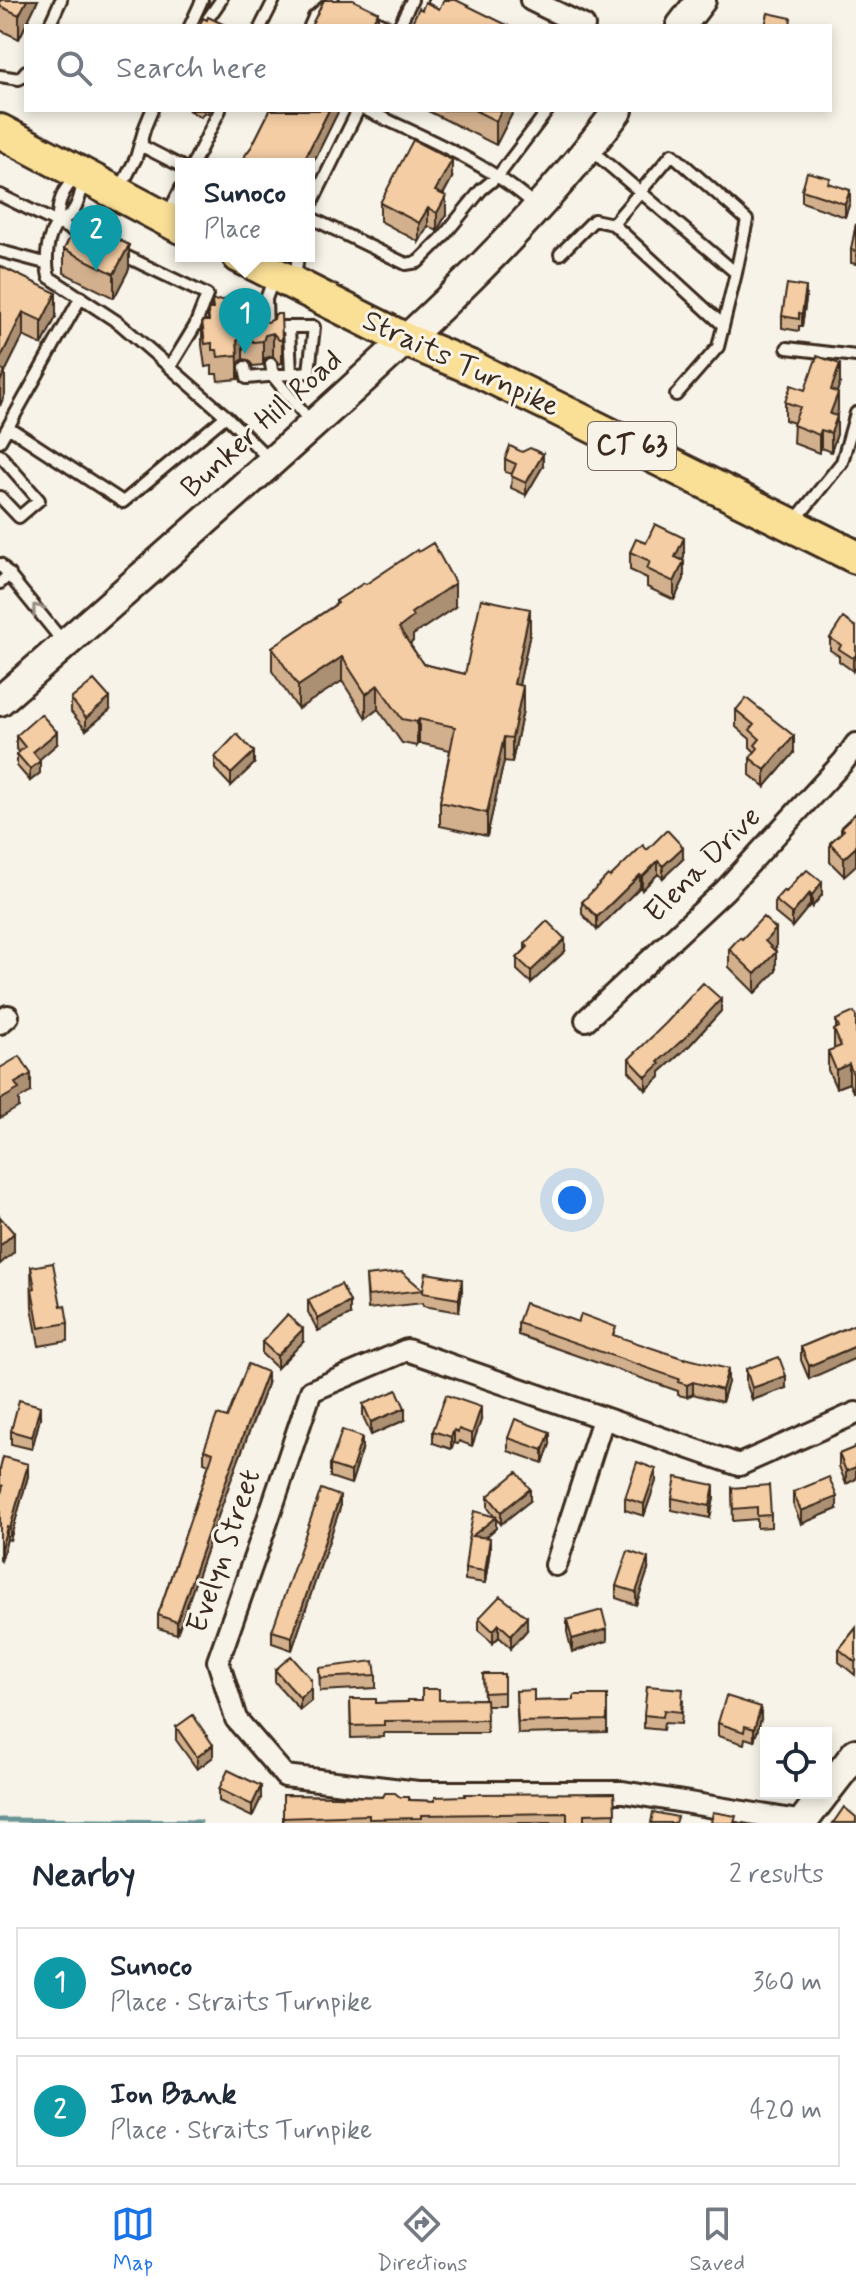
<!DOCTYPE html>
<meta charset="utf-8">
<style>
body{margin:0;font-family:Mynerve,sans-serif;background:#f6f6f7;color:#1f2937}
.controls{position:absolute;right:24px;bottom:24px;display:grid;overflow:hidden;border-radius:0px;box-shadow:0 4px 12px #0003}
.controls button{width:72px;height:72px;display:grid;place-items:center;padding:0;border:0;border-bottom:2px solid #e0e1e3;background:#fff;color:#1f2937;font:40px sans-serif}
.you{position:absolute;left:572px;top:1200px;width:28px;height:28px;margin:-20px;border:6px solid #fff;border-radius:50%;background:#1a73e8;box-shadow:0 0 0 12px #1a73e833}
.badge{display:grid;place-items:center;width:52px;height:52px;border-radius:50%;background:#1a73e8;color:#fff;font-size:26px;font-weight:700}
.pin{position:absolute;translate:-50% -66px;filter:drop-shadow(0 2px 4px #0008)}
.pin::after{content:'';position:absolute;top:42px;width:28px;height:24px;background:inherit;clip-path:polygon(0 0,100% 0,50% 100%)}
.popup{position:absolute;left:175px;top:158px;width:140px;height:104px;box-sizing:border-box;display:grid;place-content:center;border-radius:0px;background:#fff;filter:drop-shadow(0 2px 6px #0005);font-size:26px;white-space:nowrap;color:#747a83}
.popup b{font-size:30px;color:#1f2937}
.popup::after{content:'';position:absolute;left:50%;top:100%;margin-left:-16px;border:16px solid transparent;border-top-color:#fff}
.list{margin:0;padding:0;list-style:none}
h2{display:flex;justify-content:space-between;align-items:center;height:104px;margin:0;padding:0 32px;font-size:34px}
h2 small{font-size:26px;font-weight:400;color:#747a83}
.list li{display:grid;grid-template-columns:52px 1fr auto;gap:24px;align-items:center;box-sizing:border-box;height:112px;margin:0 16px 16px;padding:0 16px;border:2px solid #e0e1e3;border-radius:0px}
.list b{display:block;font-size:30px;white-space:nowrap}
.list p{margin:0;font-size:26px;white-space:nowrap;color:#747a83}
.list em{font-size:26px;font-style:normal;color:#747a83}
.icon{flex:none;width:44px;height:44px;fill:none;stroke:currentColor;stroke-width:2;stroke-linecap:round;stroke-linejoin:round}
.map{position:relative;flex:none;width:856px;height:1823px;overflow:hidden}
.search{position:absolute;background:#fff;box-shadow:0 4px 12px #0003;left:24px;right:24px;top:24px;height:88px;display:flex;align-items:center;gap:20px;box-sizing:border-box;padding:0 28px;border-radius:0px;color:#747a83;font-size:30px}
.sheet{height:360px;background:#fff}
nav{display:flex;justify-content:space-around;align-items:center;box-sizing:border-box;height:112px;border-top:2px solid #e0e1e3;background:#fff;font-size:22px;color:#747a83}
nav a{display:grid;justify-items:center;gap:4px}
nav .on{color:#1a73e8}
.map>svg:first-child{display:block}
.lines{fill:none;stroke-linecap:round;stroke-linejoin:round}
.stream{stroke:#6a9495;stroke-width:5}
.lane-casing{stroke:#3b2a1e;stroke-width:16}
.street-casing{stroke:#3b2a1e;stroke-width:26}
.secondary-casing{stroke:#3b2a1e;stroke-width:34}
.primary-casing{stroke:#3b2a1e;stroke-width:38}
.lane{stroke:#f7f3e8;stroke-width:10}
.street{stroke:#f7f3e8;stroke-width:20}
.secondary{stroke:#f7f3e8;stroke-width:28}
.primary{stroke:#fadf96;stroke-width:32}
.wall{fill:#d2b08d;stroke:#3b2a1e;stroke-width:2}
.shaded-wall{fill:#ab9073;stroke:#3b2a1e;stroke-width:2}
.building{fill:#f4cda4;stroke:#3b2a1e;stroke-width:2}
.oneway{stroke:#998e83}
.labels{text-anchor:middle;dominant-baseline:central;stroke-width:6;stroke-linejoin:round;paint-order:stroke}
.shield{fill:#f7f3e8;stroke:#73665b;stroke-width:2}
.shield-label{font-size:28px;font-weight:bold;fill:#3b2a1e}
.street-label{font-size:30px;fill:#3b2a1e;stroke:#f7f3e8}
</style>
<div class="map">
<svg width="856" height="1823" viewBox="0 0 856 1823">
<rect width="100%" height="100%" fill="#f7f3e8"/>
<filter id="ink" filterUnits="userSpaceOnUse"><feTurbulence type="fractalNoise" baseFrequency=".0125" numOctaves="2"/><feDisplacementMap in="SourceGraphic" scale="16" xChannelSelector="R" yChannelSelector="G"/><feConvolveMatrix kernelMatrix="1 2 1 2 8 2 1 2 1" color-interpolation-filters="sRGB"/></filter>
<g filter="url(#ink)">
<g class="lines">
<!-- stream -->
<path class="stream" d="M0 1820 200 1822"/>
<defs>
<path id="lane" d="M434 0 452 9
M366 16 386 26
M49 26 61 0
M190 26 202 0
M203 26 221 0
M261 26 274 0
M310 26 314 17 333 0
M399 26 412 0
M0 76 19 79 26 71
M366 110C425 138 487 162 536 206
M142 141 140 145 181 166
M591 150 736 273 718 347 676 395
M193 164 220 110
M82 179C83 190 78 206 70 215 69 216 61 221 59 222 46 235 45 261 49 277L119 323 226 416 271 461
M120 189 136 158 145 127 152 110
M0 195 84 236
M309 209 358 110
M168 214 181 188
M309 217 406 264 418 262 442 238 481 190 498 176 548 110
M58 223C57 206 62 187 78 177
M0 251 45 263
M117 252 207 295 195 326 170 367
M560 254 594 220 613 224
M295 278 298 256
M81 297 8 427 123 502 226 416
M723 325 613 224 672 154 747 220 736 273
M289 327 291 375
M267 335 266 299 273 280
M787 348 856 356
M271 364 273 376 312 424
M245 367 247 378 309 372 314 327H271
M0 441 8 427
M0 455 39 500 19 517 0 497
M793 523 842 462 856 413
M0 564 64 643
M0 583 10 574"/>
<path id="street" d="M531 0 584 26
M586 1020 725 890 844 761 856 744
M0 1023 8 1016
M556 1565 603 1419
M804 1822 623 1792H418L285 1776 236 1719 218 1661 266 1525 311 1391 407 1350 739 1465 856 1413"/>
<path id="secondary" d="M681 26 701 0
M0 701C110 605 220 509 328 411 431 318 535 222 618 110
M826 1792 856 1753
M802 1823 825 1793"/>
<path id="primary" d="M0 131 181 227
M239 256 406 340 473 368 554 407 856 557"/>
</defs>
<!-- lane casing -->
<use href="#lane" class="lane-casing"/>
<!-- street casing -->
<use href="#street" class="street-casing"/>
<!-- secondary casing -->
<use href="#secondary" class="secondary-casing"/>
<!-- primary casing -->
<use href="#primary" class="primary-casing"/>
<!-- lane -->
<use href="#lane" class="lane"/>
<!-- street -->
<use href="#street" class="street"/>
<!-- secondary -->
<use href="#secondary" class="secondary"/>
<!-- primary -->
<use href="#primary" class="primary"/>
</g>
<!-- wall -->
<path class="wall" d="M0 0H38L19 39 0 30Z
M188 110H209L208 114 204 112 201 117Z
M270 110H339L309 171V164H244V157L252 146Z
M426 110H514L496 145Z
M452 178 443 195 446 215 437 231 428 226 419 242 380 221V203Z
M830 184 850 202 845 217 802 202V190Z
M856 224V264L851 263V250Z
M64 249 129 269 114 298 64 273Z
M0 266 56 317 42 345 23 336 5 372V394Z
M806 299 802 326H799V331L782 328V316Z
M212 301 241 325 263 321 282 340V363L279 364 273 356 265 358 263 365 253 366 248 360 243 359 238 364V379L218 381 217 374H212V366L205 367 202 345V321H208V309H212Z
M840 383 837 392V434L831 452 821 448 819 453 793 443 794 423 785 420V402L805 390Z
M505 459 543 466 526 495 511 488 512 474 505 472Z
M646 543 684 557 683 560 684 579 674 600 647 587V578L630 570V552Z
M366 584 455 607 413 635V641L410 644 423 664 465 674 530 633 519 685 523 710 512 762 504 761 487 836 440 826V802L450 750 419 743 417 746 402 743 378 709 366 718 342 681 298 709 272 671V647L336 604V601Z
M856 627V667L853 671 839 661V656L830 650V638Z
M71 699 110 710 86 730 71 712Z
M736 710 794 753 765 787 750 775V758L755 752 750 747V739L736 727Z
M16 736 57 744 39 759 40 773 30 781 17 766V754L19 752 16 748Z
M215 757 254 764 231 786 215 769Z
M856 813 844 876 830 862V843L841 833V827Z
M647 850 683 859 663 878 658 874 642 890 640 887 597 930 582 914V902L610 877Z
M802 873 822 895 812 907 810 905 792 927 775 913V900L786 892Z
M742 939 776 948 774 950 776 971 755 993 729 967V949Z
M525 943 565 951 531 983 517 970V958L525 950Z
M721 1011 689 1046 660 1072V1077L646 1090 629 1071V1059Z
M856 1017V1091L853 1092 849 1083 836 1088 828 1070V1051L834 1049V1030L836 1029V1020Z
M31 1267 61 1306 68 1323V1341L39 1346 32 1307Z
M366 1276 423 1290 462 1291 459 1312 423 1306V1303L368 1309Z
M308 1300 350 1315 318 1331 308 1312Z
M518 1323 616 1336 728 1382 722 1402 693 1394 687 1397 678 1395V1391L518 1335Z
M856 1324 809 1379 801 1360V1347Z
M262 1342H303L277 1368 262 1354Z
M746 1369 786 1388 752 1400 746 1382Z
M267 1384 228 1488 177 1634 158 1628V1615L209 1464 204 1462V1450L227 1418Z
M363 1404 405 1420 371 1435 363 1416Z
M40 1418 32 1449 11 1444V1431Z
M481 1420 472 1446 459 1441 458 1444 454 1443 451 1449 433 1443V1431Z
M508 1438 550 1444 543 1463 508 1451Z
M856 1447V1479L846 1484 839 1466V1454Z
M362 1450 351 1484 330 1477V1465Z
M0 1469 28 1476 10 1540 7 1539 1 1561 0 1560Z
M656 1481 644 1516 625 1510V1498Z
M732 1488 771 1515V1527L757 1528V1519L733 1521Z
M793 1492 837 1509 801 1524 793 1504Z
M488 1496 530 1501 501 1524 496 1519V1528L485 1538 490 1550 485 1583 465 1580V1568L494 1516 488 1508Z
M672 1498H714L710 1518 672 1510Z
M340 1508 292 1650 272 1643V1631Z
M648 1570 636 1605 616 1598V1586Z
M479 1618 527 1630 511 1648 499 1637 493 1643 479 1631Z
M567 1620 607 1641 572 1652 567 1632Z
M856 1628 855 1675 839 1662V1649Z
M319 1668 376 1675V1688L320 1691Z
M275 1670 311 1701 300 1710 275 1682Z
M483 1674H504V1705H486L487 1733H384V1737L351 1738 350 1699 376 1703 484 1699Z
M516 1691 534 1701 574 1700 607 1695V1732L518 1734Z
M683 1701 681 1724 664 1723 663 1730 644 1728V1715Z
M761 1719 754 1741 745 1738 744 1744 718 1736V1723Z
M176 1727 213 1757 197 1769 176 1740Z
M219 1789 261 1798 252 1817 219 1801Z
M614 1793 615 1823H283V1795L400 1797 409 1800 435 1801Z"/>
<!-- shaded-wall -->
<path class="shaded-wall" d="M27 0H38L19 39V15Z
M378 12V26H371Z
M329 110H339L309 171V164H302Z
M502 110H514L496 145V121Z
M452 160V178L435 209V191Z
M850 190V202L845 217V204Z
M446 196V215L437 231V213Z
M428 208V226L419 242V223Z
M129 245V269L114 298V274Z
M806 287V299L802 326V314Z
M56 293V317L42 345V321Z
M23 312V336L5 372V394L0 406V359Z
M273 333V356L265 358 263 365V341L265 335Z
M243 336V359L238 364 237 341Z
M840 364V383L831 408V390Z
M838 393V411L830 432V414Z
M837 416V434L831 452V433Z
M821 430V448L819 453V435Z
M543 454V466L526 495V483Z
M684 538V557L675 575V557Z
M684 561V579L674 600V582Z
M455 583V607L413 635V641L399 652V628L411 613Z
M530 609V633L514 708V684Z
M856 655V667L853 671V658Z
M342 657V681L298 709V686Z
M378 685V709L366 718V694Z
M523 686V710L512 762V738Z
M110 698V710L86 730V718Z
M419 719V743L417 746V722Z
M57 732V744L33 765V752Z
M794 736V753L765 787V770Z
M504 737V761L487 836V813Z
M254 752V764L231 786V774Z
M40 761V773L30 781V769Z
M683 847V859L663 878V866Z
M856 847V865L844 876V858Z
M658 861V874L642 890V877Z
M640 875V887L597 930V917Z
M822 882V895L812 907V895Z
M810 893V905L792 927V914Z
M776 929V948L765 960V941Z
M565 939V951L531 983V971Z
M776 952V971L755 993V974Z
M721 999V1011L689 1046 660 1072V1077L646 1090V1077L658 1062Z
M849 1064V1083L836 1088V1070Z
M856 1072V1091L853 1092V1074Z
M31 1074V1092L19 1099V1107L0 1118V1100L15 1083Z
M14 1233V1252L0 1264V1246Z
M462 1279V1291L459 1312V1299Z
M350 1302V1315L318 1331V1319Z
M303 1329V1342L277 1368V1356Z
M856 1346V1358L809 1379V1366Z
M728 1369V1382L722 1402V1390Z
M267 1372V1384L228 1488 177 1634V1622L228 1475Z
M786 1376V1388L752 1400V1388Z
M693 1382V1394L687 1397V1385Z
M40 1406V1418L32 1449V1437Z
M481 1407V1420L472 1446V1434Z
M405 1408V1420L371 1435V1422Z
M454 1430V1443L451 1449V1437Z
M550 1432V1444L543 1463V1450Z
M362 1437V1450L351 1484V1472Z
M28 1464V1476L10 1540V1528Z
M856 1467V1479L846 1484V1471Z
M656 1469V1481L644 1516V1504Z
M714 1485V1498L710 1518V1506Z
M530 1489V1501L501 1524V1512Z
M340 1496V1508L292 1650V1637Z
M837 1497V1509L801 1524V1511Z
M496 1517V1528L472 1548V1536Z
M7 1527V1539L1 1561V1548Z
M490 1538V1550L485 1583V1571Z
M648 1558V1570L636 1605V1592Z
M527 1617V1630L511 1648V1635Z
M499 1624V1637L493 1643V1631Z
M607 1629V1641L572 1652V1639Z
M311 1688V1701L300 1710V1698Z
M761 1707V1719L754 1741V1729Z
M213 1745V1757L197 1769V1757Z
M261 1786V1798L252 1817V1805Z"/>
<!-- building -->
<path class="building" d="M0 0H27L19 15 0 6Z
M324 0H353L378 12 371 26H311Z
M444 0H456L509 26H410L419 8 422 10 425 2 439 9Z
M768 13 791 18 790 25 793 26H765Z
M208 17 227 26H199L203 18 207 20Z
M270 110H329L302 164H259L244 157 252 146Z
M474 110H502L496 121Z
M413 140 452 160 435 191 446 196 437 213 428 208 419 223 380 203Z
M807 172 830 178 828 183 850 190 845 204 802 190Z
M79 219 129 245 114 274 64 249Z
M856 224V251L851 250Z
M0 266 56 293 42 321 23 312 0 359Z
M787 284 806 287 802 314 799 313V319L782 316Z
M232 299 234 319 241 325 248 323 251 316 259 315 263 321 268 322 274 319 275 314H281L282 340H279L273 333 265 335 263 341 253 342 248 336H243L237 341 238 355 218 357 217 350H212V343L205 344 202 321H209L208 309H213L212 301Z
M817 356 840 364 831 390 838 393 830 414 837 416 831 433 821 430 819 435 793 425 800 407 785 402 791 385 805 390Z
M0 368 5 371 0 382Z
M510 446 522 452 530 448 543 454 526 483 511 476 516 464 505 459Z
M655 524 684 538 675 557 684 561 674 582 647 569 650 561 630 552 636 539 646 543Z
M433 543 455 583 411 613 413 617 399 628 423 664 465 674 481 599 530 609 514 684 523 686 512 738 504 737 487 813 440 802 455 727 419 719 417 722 402 719 378 685 366 694 342 657 298 686 272 647 338 603 336 601 364 583 366 584 417 550 418 552Z
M843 618 856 627V655L853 658 839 649 841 645 830 638Z
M94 680 110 698 86 718 71 699Z
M746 698 794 736 765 770 750 758 758 748 755 745 760 739 750 730 754 725 736 710Z
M41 714 57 732 33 752 40 761 30 769 17 754 25 747 16 736Z
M237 734 254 752 231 774 215 757Z
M856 813V847L844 858 830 843 844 830 841 827Z
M667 830 683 847 663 866 658 861 642 877 640 875 597 917 582 902 608 875 610 877 643 845 647 850Z
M807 870 822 882 812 895 810 893 792 914 775 900 784 890 786 892 802 873 803 874Z
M763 917 776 929 765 941 776 952 755 974 729 949 740 937 742 939Z
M547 921 565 939 531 971 517 958 528 947 525 943Z
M703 983 721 999 689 1034 658 1062 660 1064 646 1077 629 1059 666 1023Z
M854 1012 856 1017V1072L853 1074 849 1064 836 1070 828 1051 841 1046 834 1030 839 1027 836 1020Z
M20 1056 31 1074 15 1083 19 1089 0 1100V1068Z
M0 1217 14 1233 0 1246Z
M53 1263 61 1306 65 1305 68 1323 39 1328 32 1289 35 1288 31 1267Z
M402 1272 423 1290 426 1273 462 1279 459 1299 423 1293V1290L368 1296 366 1276Z
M341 1284 350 1302 318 1319 308 1300Z
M525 1303 578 1322 581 1314 616 1327 613 1335 685 1359V1358L728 1369 722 1390 693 1382 687 1385 678 1382 679 1379 518 1323Z
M287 1315 303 1329 277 1356 262 1342Z
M856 1324V1346L809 1366 801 1347Z
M779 1357 786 1376 752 1388 746 1369Z
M248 1364 267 1372 228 1475 177 1622 158 1615 213 1453 204 1450 217 1415 227 1418Z
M397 1390 405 1408 371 1422 363 1404Z
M446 1395 481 1407 472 1434 459 1429 458 1432 454 1430 451 1437 433 1431Z
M19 1400 40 1406 32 1437 11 1431Z
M515 1419 550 1432 543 1450 508 1438Z
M342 1430 362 1437 351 1472 330 1465Z
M856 1447V1467L846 1471 839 1454Z
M3 1457 28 1464 10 1528 7 1527 1 1548H0V1498L3 1486 0 1485V1469Z
M637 1462 656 1469 644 1504 625 1498Z
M517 1472 530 1489 501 1512 488 1496Z
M676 1477 714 1485 710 1506 672 1498Z
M829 1477 837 1497 801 1511 793 1492Z
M769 1485 771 1515 757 1516V1507L733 1509 732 1488Z
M321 1489 340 1496 292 1637 272 1631Z
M474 1511 496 1517 472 1536 490 1538 485 1571 465 1568 469 1538 468 1540Z
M628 1551 648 1558 636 1592 616 1586Z
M500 1596 527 1617 511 1635 499 1624 493 1631 479 1618Z
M602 1610 607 1629 572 1639 567 1620Z
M856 1628V1661L855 1662 839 1649Z
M291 1656 311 1679V1688L300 1698 275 1670Z
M374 1661 376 1675 320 1678 319 1668Z
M483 1674H504V1692L484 1693Z
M647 1686 683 1689 681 1712 664 1710 663 1717 644 1715Z
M422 1689H439V1700L486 1699 487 1720 384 1721V1725L351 1726 350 1699H376V1703L408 1702V1700H422Z
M534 1690V1701L574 1700V1695H607V1720L518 1722 516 1691Z
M726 1696 761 1707 754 1729 745 1726 744 1732 718 1723Z
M193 1715 213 1745 197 1757 176 1727Z
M228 1770 261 1786 252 1805 219 1789Z
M385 1793H395L400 1797H409V1800L435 1801V1797L465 1796V1794L614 1793 615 1813 584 1814V1822L567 1823V1813L421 1815V1818L369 1819V1815L283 1818V1795L383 1797Z
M844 1807 856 1817V1823H833Z
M653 1812 677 1817 675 1823H651Z
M713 1812 736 1816 734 1823H711Z"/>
<!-- one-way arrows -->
<defs><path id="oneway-chevron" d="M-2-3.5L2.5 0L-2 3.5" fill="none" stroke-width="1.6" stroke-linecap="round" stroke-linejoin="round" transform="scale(2)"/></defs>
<use class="oneway" href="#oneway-chevron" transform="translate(37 609) rotate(-128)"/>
</g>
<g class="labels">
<!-- shield labels -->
<rect class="shield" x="588" y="422" width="88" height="48" rx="6"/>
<g class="shield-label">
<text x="632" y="446">CT 63</text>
</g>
<!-- street labels -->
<g class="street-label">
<text transform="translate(461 364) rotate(25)">Straits Turnpike</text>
<text transform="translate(262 424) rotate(-42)">Bunker Hill Road</text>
<text transform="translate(703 865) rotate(-45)">Elena Drive</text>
<text transform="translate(224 1551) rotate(-71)">Evelyn Street</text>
</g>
</g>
</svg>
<div class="controls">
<button><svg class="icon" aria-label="locate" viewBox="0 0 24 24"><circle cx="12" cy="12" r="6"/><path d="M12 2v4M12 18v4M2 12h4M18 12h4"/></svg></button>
</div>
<div class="you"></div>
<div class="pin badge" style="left:245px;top:354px;background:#0f9aa8">1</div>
<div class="popup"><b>Sunoco</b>Place</div>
<div class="pin badge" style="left:96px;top:271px;background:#0f9aa8">2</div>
<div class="search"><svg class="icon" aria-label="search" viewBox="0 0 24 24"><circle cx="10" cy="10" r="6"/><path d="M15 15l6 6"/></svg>Search here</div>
</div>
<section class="sheet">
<h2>Nearby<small>2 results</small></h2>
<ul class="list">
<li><span class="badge" style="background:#0f9aa8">1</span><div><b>Sunoco</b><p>Place · Straits Turnpike</p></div><em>360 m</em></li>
<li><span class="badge" style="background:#0f9aa8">2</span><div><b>Ion Bank</b><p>Place · Straits Turnpike</p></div><em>420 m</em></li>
</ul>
</section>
<nav>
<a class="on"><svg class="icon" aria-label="map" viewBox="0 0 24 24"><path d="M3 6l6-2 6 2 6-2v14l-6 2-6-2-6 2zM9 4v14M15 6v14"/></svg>Map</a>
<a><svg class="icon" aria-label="directions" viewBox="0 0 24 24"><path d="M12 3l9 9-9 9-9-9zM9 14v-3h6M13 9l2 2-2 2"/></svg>Directions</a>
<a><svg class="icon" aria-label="saved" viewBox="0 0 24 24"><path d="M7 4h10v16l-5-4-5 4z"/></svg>Saved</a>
</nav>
